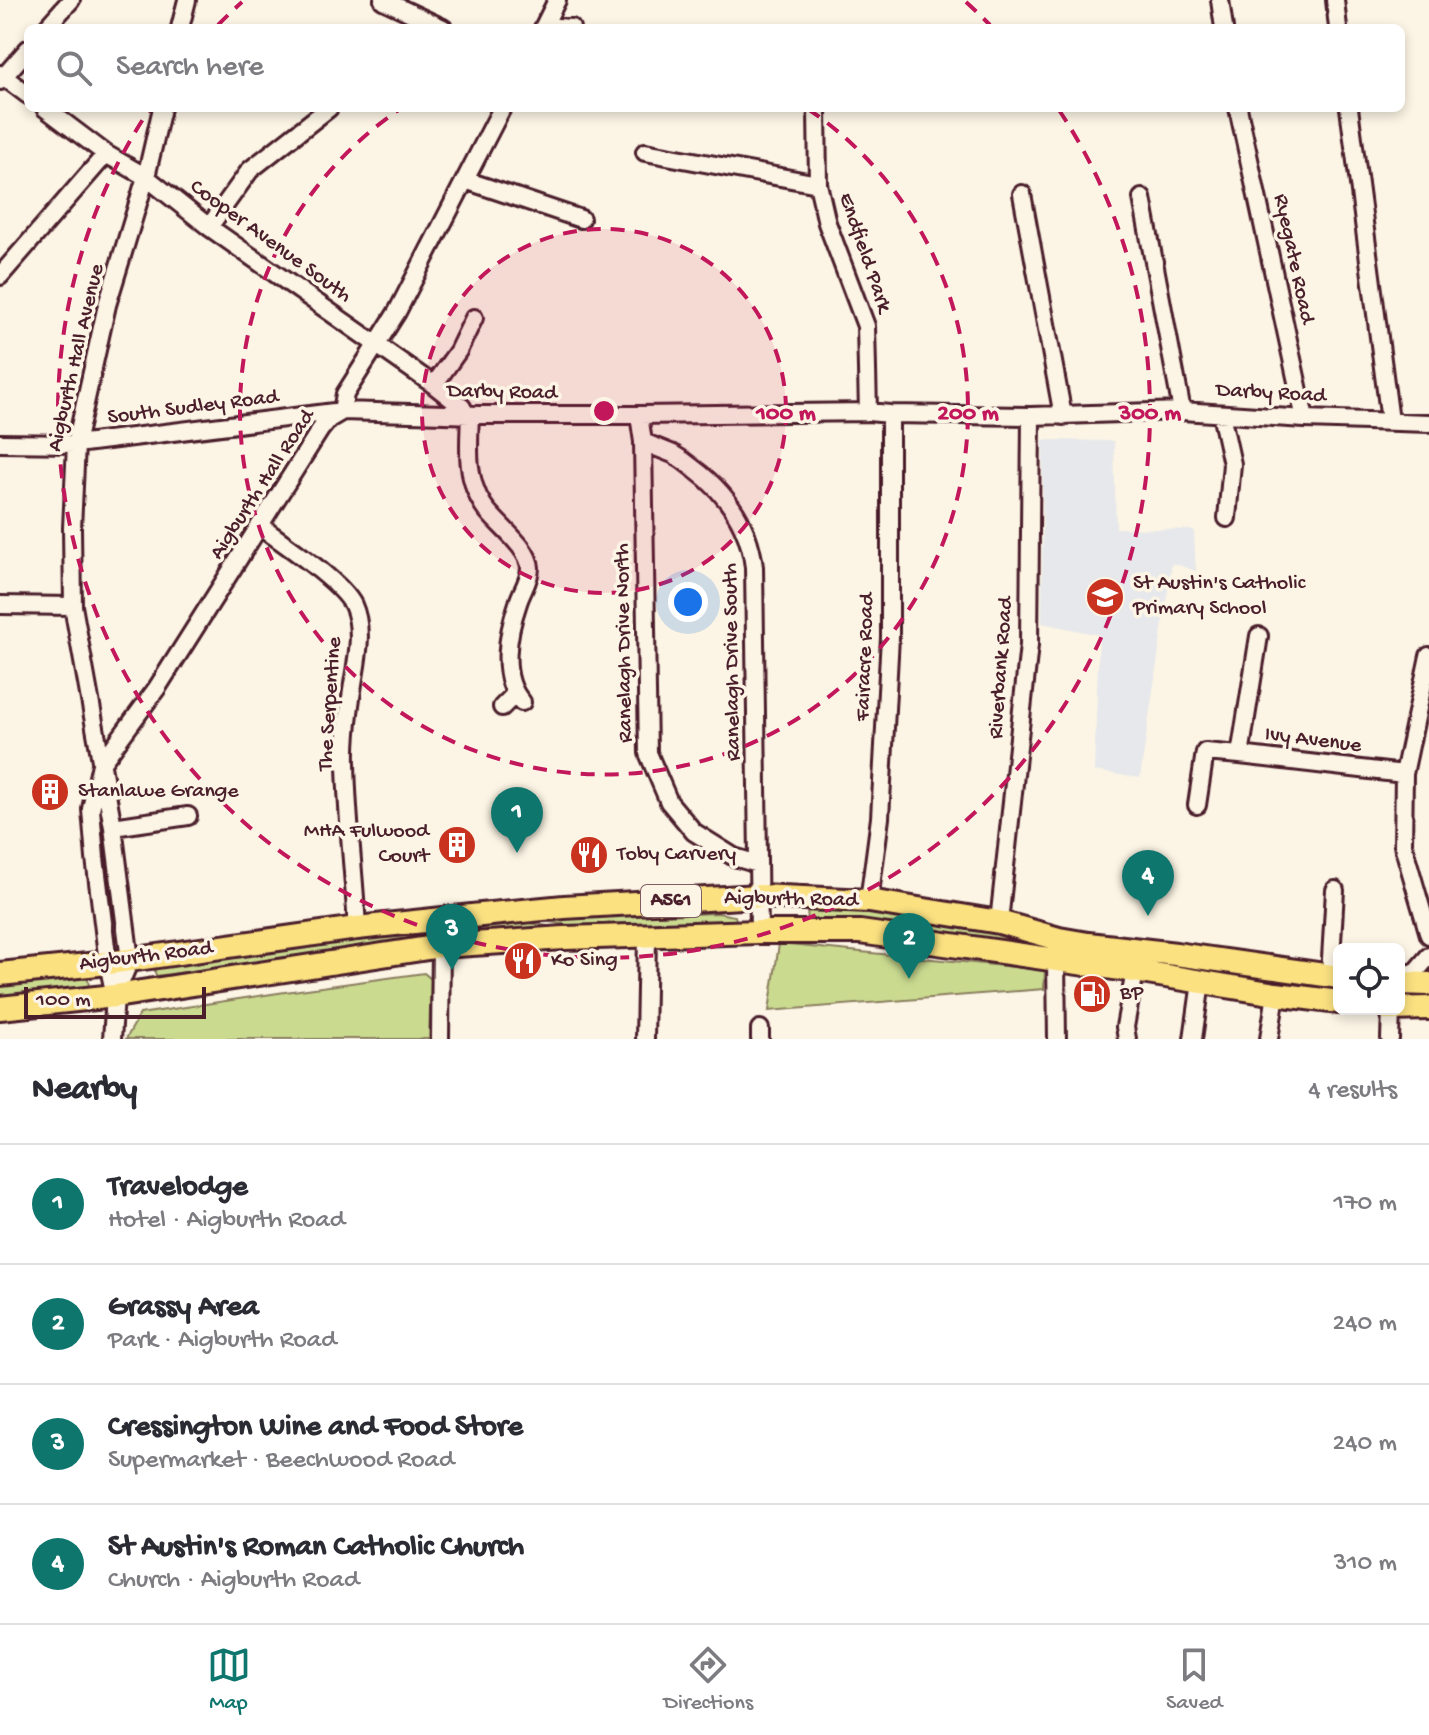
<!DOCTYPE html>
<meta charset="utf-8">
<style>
body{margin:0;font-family:"Gochi Hand",sans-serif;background:#f7f7f7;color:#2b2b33}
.controls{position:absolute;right:24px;bottom:24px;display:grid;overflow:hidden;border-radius:12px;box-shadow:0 4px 12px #0003}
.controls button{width:72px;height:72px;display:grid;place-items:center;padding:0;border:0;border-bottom:2px solid #e1e1e2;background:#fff;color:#2b2b33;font:40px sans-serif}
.scale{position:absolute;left:24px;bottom:20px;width:182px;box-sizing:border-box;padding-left:8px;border:4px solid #4a1f2b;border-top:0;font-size:22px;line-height:28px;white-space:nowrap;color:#4a1f2b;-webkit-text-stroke:6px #fcf5e5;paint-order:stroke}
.you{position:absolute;left:688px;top:602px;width:28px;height:28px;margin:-20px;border:6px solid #fff;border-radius:50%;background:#1a73e8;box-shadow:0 0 0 12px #1a73e833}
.badge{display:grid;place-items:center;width:52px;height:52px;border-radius:50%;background:#0f766e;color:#fff;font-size:26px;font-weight:700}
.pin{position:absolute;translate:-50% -66px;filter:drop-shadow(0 2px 4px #0008)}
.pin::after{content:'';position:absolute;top:42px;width:28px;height:24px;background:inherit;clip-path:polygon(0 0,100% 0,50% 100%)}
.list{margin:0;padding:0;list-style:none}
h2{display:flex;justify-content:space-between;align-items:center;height:104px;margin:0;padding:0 32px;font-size:34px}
h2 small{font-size:26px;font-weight:400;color:#7c7c81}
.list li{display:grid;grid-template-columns:52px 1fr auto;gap:24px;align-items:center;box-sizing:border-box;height:120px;padding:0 32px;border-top:2px solid #e1e1e2}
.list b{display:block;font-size:30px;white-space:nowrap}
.list p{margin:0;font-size:26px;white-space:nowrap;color:#7c7c81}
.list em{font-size:26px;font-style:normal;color:#7c7c81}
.icon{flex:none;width:44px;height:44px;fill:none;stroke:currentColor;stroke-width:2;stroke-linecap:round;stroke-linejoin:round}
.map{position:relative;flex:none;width:1429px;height:1039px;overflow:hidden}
.search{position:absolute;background:#fff;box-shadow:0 4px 12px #0003;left:24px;right:24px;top:24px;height:88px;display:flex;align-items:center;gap:20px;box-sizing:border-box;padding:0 28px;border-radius:12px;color:#7c7c81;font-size:30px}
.sheet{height:584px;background:#fff}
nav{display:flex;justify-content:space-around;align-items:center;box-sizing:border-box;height:112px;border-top:2px solid #e1e1e2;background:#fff;font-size:22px;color:#7c7c81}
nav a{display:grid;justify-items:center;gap:4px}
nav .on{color:#0f766e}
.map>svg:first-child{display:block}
.built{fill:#e7e8eb}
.green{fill:#cadb90;stroke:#8a7d5e;stroke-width:2}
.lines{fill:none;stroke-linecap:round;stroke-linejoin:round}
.minor-casing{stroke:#4a1f2b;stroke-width:22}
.highway-casing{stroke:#4a1f2b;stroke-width:28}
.minor{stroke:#fcf5e5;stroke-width:16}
.highway{stroke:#fbe180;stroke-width:22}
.ring{fill:none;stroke:#c2185b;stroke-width:4;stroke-dasharray:14 10}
.labels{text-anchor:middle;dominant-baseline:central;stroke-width:7;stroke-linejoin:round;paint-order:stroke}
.shield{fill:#fcf5e5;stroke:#7f5f63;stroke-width:2}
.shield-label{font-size:20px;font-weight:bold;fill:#4a1f2b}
.street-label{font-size:22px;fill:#4a1f2b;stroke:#fcf5e5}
.poi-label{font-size:22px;fill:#4a1f2b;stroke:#fcf5e5;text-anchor:start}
.centre{fill:#c2185b;stroke:#fcf5e5;stroke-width:4}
.ring-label{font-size:24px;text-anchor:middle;font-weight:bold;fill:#c2185b;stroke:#fcf5e5;stroke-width:7;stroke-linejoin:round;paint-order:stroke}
</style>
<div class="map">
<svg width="1429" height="1039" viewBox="0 0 1429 1039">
<rect width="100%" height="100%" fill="#fcf5e5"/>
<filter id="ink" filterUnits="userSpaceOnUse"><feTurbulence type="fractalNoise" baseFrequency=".0125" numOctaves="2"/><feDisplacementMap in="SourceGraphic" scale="16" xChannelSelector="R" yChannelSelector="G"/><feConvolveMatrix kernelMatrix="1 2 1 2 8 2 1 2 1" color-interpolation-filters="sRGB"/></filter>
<g filter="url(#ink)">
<!-- built -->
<path class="built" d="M1043 440 1114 441 1116 528 1194 530 1196 571 1172 563 1140 778 1094 771 1099 635 1042 623Z"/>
<!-- green -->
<path class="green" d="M807 908 894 913 1060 945 1059 951 808 924Z
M612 913 663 915 718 913 735 916 736 920 726 923 570 930V925L535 920Z
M523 918 524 922 560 928 455 935 156 976 153 963Z
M779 944 1045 970 1044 989 769 1011Z
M424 973 431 979 429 1039H126L140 1014 285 992Z
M79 976 88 979 89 987 81 992 0 999V984Z"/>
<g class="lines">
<defs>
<path id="minor" d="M383 0 443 28
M1220 0 1224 28
M1335 0 1338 28
M544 26 571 28
M46 28 71 0
M180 28 187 0
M543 28 557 0
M0 74 28 95
M0 81 28 49
M45 108 106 154 146 177 209 227 434 385 462 407 466 415
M817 108 818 184 827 223 866 326 868 412
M1238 108 1305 419
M1349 108 1390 421
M645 152 818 184
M465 180 581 219
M1022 194 1063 416
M1142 198 1182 411
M209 227 250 170 329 108
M0 276 106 154
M434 385 458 351 474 318
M342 411 345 394 397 312 502 108
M1221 414 1232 464 1227 518
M470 415C469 445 465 477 483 505 494 523 529 546 530 568 530 580 521 592 518 603 508 632 499 677 522 702
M639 415 643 442 648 753 669 802 694 832 734 857 758 864
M643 442C653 446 663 450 673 454 680 458 687 463 693 468 727 493 749 525 754 567L759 932
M0 443 76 444 342 411 479 415H639L868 412 890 414 1031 416 1182 411 1305 419 1429 423
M260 526C283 543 342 582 353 605 364 629 357 659 353 684 349 710 345 737 346 763 347 818 354 873 357 928
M0 605 73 606
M1259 636 1240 755 1404 774
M1429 656 1404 774 1403 845 1429 935
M502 707 515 694
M1197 805 1205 752 1240 755
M113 827 188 816
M869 901 880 818 890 637V414
M999 922 1029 645 1031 416
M1056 960 1057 1039
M1330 976 1335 890
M1399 980 1417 970 1429 956
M115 996 130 960 113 827 73 606 72 528 76 444 107 305 146 177 162 108
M760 1029V1039
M112 1039 115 996 108 963 95 858 91 809 101 764 157 688 320 430 329 419 341 412
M440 1039 441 946
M645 1039 647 937
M1127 1039 1125 1027 1135 971
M1193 1039 1201 982
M1269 1039 1276 994
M1390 1039 1391 1009"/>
<path id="highway" d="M0 974 108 963 357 928 491 914 564 907 760 896 869 901 999 922 1059 939 1088 944 1176 954 1339 977
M1399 983 1429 984
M0 1008 115 996 441 946 564 938 759 932H860L1135 971 1276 994 1339 1002
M1389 1009 1429 1008"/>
</defs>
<!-- minor casing -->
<use href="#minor" class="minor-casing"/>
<!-- highway casing -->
<use href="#highway" class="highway-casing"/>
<!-- minor -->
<use href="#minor" class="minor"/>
<!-- highway -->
<use href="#highway" class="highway"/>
</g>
</g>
<!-- distance rings -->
<circle cx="604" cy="411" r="182" fill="#c2185b" fill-opacity=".12"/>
<g class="ring">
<circle cx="604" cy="411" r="182"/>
<path d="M808 109A364 364 0 1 1 400 109"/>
<path d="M218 25A546 546 0 0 1 242 2M966 2A546 546 0 0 1 990 25M1059 110A546 546 0 1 1 149 110"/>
</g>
<!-- icons -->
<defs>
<symbol id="school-disc" viewBox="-11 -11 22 22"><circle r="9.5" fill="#c8321e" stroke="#fcf5e5"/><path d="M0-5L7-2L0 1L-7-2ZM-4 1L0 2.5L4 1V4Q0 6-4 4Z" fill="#fff"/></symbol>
<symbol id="building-disc" viewBox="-11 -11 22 22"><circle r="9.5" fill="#c8321e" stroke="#fcf5e5"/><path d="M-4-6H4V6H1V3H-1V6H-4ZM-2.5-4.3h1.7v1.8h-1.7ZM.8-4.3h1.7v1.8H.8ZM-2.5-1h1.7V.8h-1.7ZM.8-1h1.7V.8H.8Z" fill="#fff"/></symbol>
<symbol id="restaurant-disc" viewBox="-11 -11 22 22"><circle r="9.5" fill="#c8321e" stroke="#fcf5e5"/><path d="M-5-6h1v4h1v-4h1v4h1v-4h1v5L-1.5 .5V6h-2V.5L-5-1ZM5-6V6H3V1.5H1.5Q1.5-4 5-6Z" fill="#fff"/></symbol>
<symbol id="fuel-disc" viewBox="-11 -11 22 22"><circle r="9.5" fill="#c8321e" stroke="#fcf5e5"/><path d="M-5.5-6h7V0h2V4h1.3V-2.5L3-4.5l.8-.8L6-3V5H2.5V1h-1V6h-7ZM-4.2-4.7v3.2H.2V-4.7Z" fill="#fff"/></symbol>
</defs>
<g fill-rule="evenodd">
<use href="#school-disc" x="1083" y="575" width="44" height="44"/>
<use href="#building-disc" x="28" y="770" width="44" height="44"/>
<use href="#building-disc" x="435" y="823" width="44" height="44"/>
<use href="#restaurant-disc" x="567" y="833" width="44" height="44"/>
<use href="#restaurant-disc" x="501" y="939" width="44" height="44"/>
<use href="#fuel-disc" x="1070" y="972" width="44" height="44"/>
</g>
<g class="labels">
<!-- shield labels -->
<rect class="shield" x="641" y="885" width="60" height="32" rx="6"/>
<g class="shield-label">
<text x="671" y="901">A561</text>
</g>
<!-- street labels -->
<g class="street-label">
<text transform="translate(270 242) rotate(36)">Cooper Avenue South</text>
<text transform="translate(864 253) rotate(71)">Endfield Park</text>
<text transform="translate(1293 259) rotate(78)">Ryegate Road</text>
<text transform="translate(77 358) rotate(-77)">Aigburth Hall Avenue</text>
<text transform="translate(502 393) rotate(1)">Darby Road</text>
<text transform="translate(1271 394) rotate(3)">Darby Road</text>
<text transform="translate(193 408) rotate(-7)">South Sudley Road</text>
<text transform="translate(263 485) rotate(-57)">Aigburth Hall Road</text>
<text transform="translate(625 643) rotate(-91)">Ranelagh Drive North</text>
<text transform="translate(866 657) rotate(-88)">Fairacre Road</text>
<text transform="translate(733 662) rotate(-91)">Ranelagh Drive South</text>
<text transform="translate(1002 668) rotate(-86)">Riverbank Road</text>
<text transform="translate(331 704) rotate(-86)">The Serpentine</text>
<text transform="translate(1313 741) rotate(7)">Ivy Avenue</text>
<text transform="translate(791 900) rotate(1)">Aigburth Road</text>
<text transform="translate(146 957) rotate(-7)">Aigburth Road</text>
</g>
<!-- poi labels -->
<g class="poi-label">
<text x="1133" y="584">St Austin's Catholic<tspan x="1133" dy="25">Primary School</tspan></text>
<text x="78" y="792">Stanlawe Grange</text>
<text x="429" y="832" text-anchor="end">MHA Fulwood<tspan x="429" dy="25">Court</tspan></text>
<text x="617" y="855">Toby Carvery</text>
<text x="551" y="961">Ko Sing</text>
<text x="1120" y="994">BP</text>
</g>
</g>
<circle cx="604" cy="411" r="12" class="centre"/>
<g class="ring-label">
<text x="786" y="419">100 m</text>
<text x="968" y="419">200 m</text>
<text x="1150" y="419">300 m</text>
</g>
</svg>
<div class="controls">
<button><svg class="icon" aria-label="locate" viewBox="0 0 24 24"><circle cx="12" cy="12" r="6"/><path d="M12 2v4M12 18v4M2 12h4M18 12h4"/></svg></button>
</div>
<div class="scale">100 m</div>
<div class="you"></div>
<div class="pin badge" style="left:517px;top:853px">1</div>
<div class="pin badge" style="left:909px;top:979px">2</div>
<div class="pin badge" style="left:452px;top:970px">3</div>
<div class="pin badge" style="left:1148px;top:916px">4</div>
<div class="search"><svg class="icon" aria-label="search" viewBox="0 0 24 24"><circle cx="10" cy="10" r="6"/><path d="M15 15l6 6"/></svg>Search here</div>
</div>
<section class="sheet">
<h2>Nearby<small>4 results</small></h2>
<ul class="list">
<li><span class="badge">1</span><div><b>Travelodge</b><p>Hotel · Aigburth Road</p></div><em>170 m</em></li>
<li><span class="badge">2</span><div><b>Grassy Area</b><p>Park · Aigburth Road</p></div><em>240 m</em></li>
<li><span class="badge">3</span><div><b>Cressington Wine and Food Store</b><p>Supermarket · Beechwood Road</p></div><em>240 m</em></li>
<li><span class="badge">4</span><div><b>St Austin's Roman Catholic Church</b><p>Church · Aigburth Road</p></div><em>310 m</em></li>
</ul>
</section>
<nav>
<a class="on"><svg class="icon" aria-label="map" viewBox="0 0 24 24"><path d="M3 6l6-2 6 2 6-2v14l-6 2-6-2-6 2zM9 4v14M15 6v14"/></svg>Map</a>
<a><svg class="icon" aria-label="directions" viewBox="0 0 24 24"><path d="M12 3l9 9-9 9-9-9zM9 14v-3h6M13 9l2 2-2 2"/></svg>Directions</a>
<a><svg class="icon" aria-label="saved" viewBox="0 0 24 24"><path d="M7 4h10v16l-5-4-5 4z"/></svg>Saved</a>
</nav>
